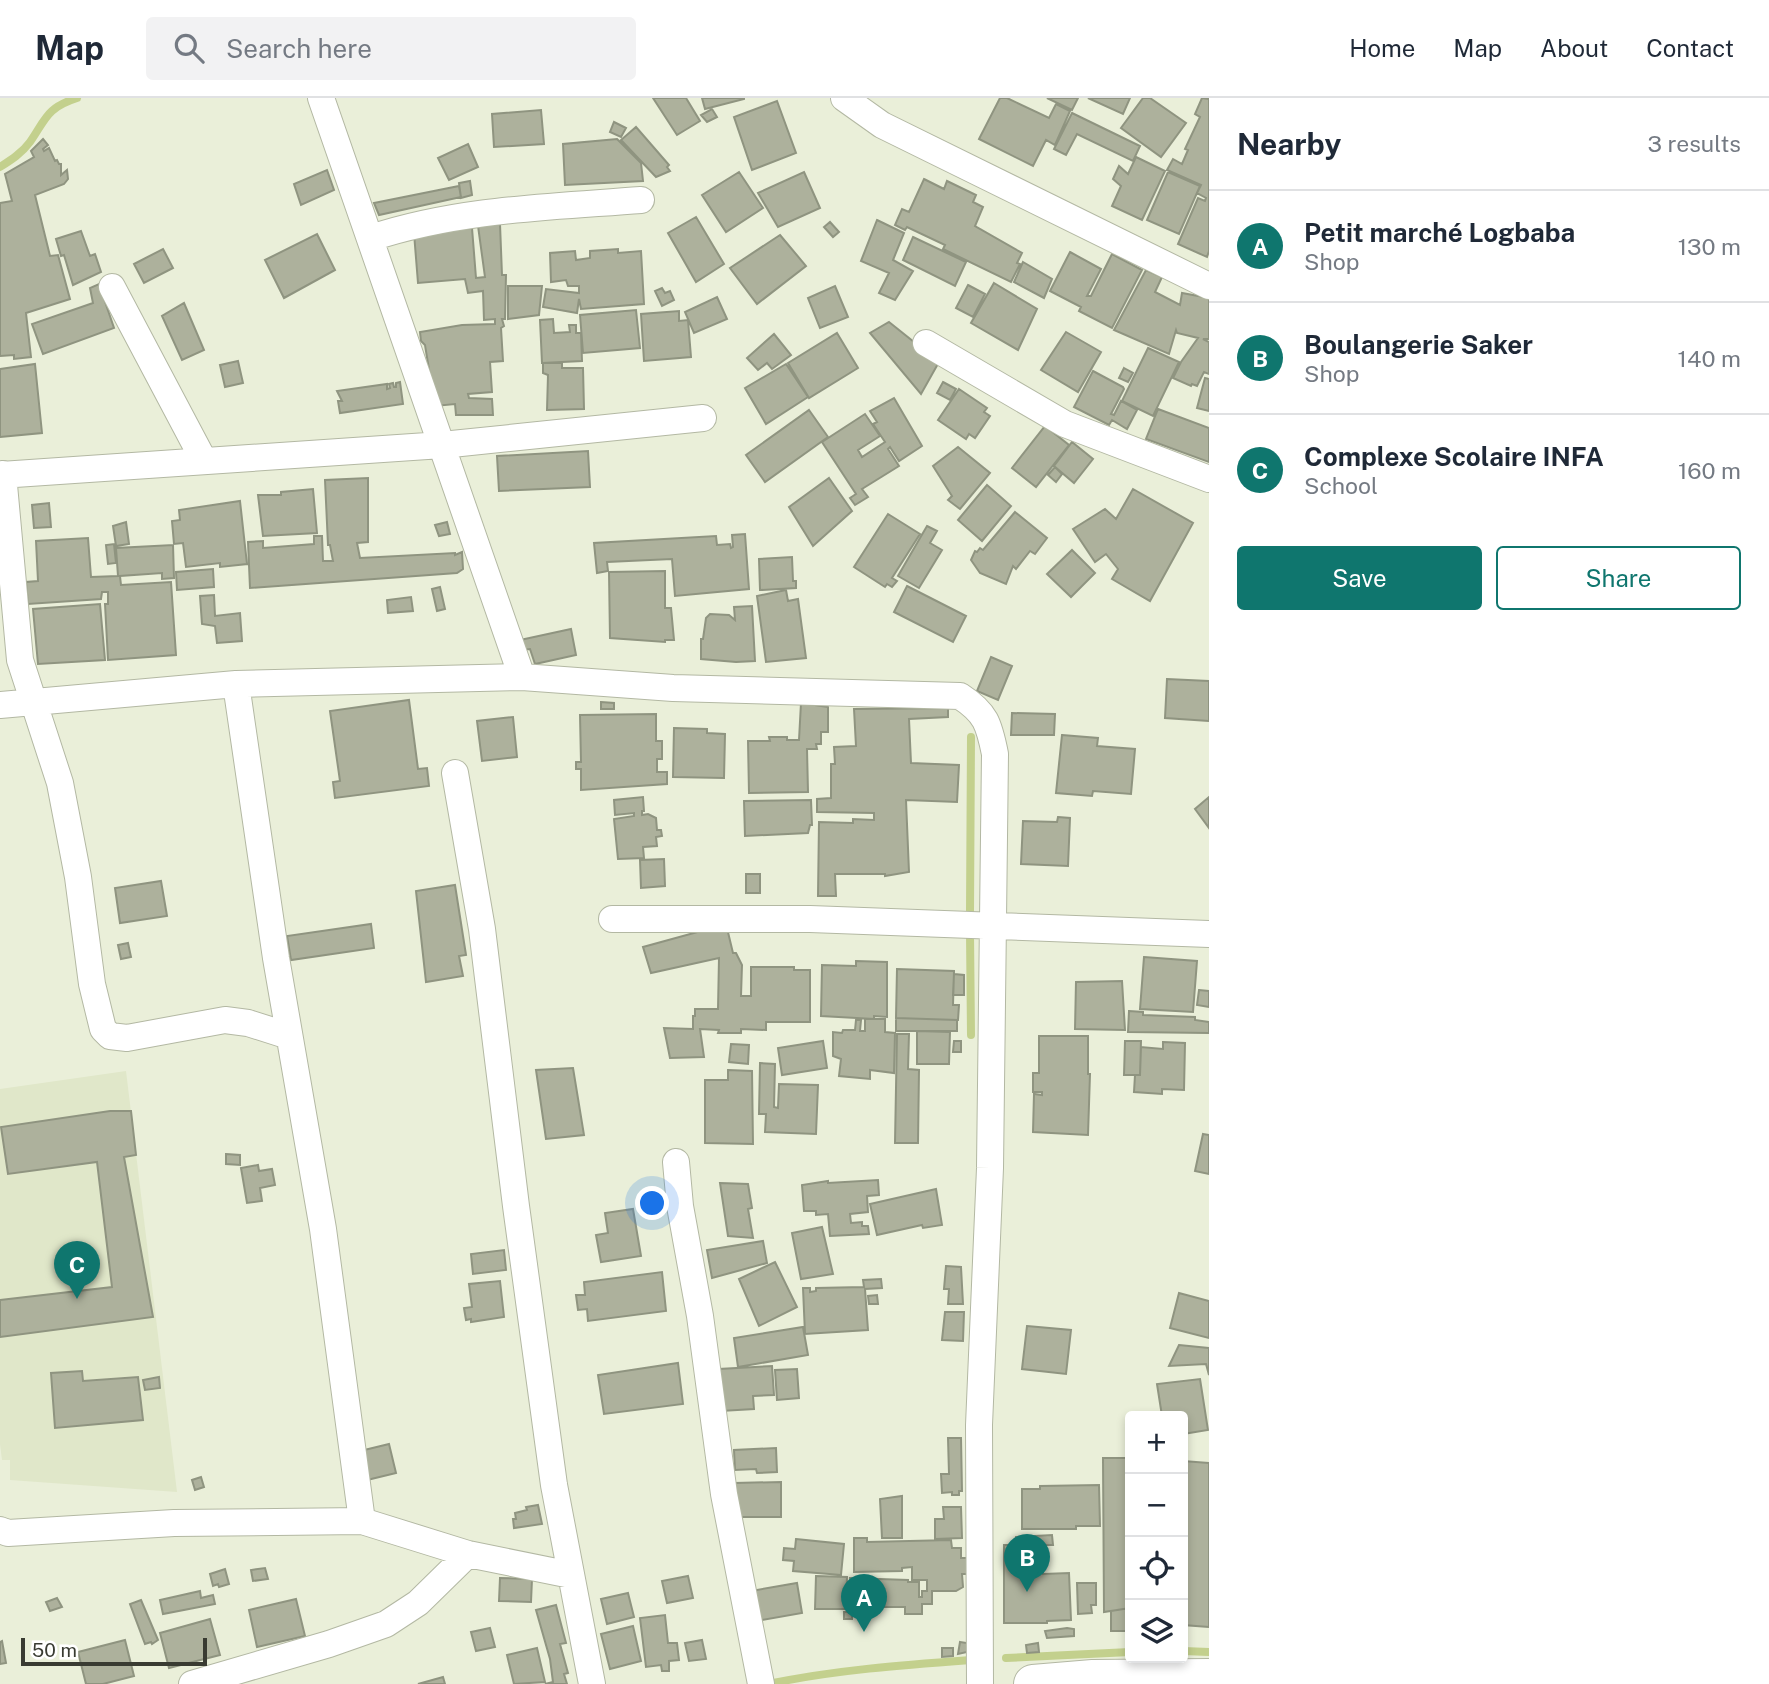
<!DOCTYPE html>
<meta charset="utf-8">
<style>
body{margin:0;font-family:"Public Sans",sans-serif;background:#f2f2f3;color:#1f2937}
.controls{position:absolute;right:21px;bottom:21px;display:grid;overflow:hidden;border-radius:7px;box-shadow:0 4px 10px #0003}
.controls button{width:63px;height:63px;display:grid;place-items:center;padding:0;border:0;border-bottom:2px solid #e0e1e3;background:#fff;color:#1f2937;font:35px sans-serif}
.scale{position:absolute;left:21px;bottom:18px;width:186px;box-sizing:border-box;padding-left:7px;border:4px solid #393b32;border-top:0;font-size:19px;line-height:24px;white-space:nowrap;color:#393b32;-webkit-text-stroke:5px #fff;paint-order:stroke}
.you{position:absolute;left:653px;top:1106px;width:24px;height:24px;margin:-18px;border:5px solid #fff;border-radius:50%;background:#1a73e8;box-shadow:0 0 0 10px #1a73e833}
.badge{display:grid;place-items:center;width:46px;height:46px;border-radius:50%;background:#0f766e;color:#fff;font-size:23px;font-weight:700}
.pin{position:absolute;translate:-50% -58px;filter:drop-shadow(0 2px 4px #0008)}
.pin::after{content:'';position:absolute;top:37px;width:24px;height:21px;background:inherit;clip-path:polygon(0 0,100% 0,50% 100%)}
.list{margin:0;padding:0;list-style:none}
h2{display:flex;justify-content:space-between;align-items:center;height:91px;margin:0;padding:0 28px;font-size:30px}
h2 small{font-size:23px;font-weight:400;color:#747a83}
.list li{display:grid;grid-template-columns:46px 1fr auto;gap:21px;align-items:center;box-sizing:border-box;height:112px;padding:0 28px;border-top:2px solid #e0e1e3}
.list b{display:block;font-size:26px;white-space:nowrap}
.list p{margin:0;font-size:23px;white-space:nowrap;color:#747a83}
.list em{font-size:23px;font-style:normal;color:#747a83}
.actions{display:flex;gap:14px;padding:21px 28px}
.actions a{flex:1;padding:16px 0;border:2px solid #0f766e;border-radius:7px;text-align:center;font-size:24px;color:#0f766e}
.actions .main{background:#0f766e;color:#fff}
.icon{flex:none;width:38px;height:38px;fill:none;stroke:currentColor;stroke-width:2;stroke-linecap:round;stroke-linejoin:round}
.map{position:relative;flex:none;width:1209px;height:1586px;overflow:hidden}
header{display:flex;align-items:center;gap:42px;box-sizing:border-box;height:98px;padding:0 35px;background:#fff;border-bottom:2px solid #e0e1e3}
header strong{font-size:33px}
nav{display:flex;gap:38px;margin-inline-start:auto;font-size:24px}
.search{width:490px;height:63px;background:#f2f2f3;display:flex;align-items:center;gap:18px;box-sizing:border-box;padding:0 24px;border-radius:7px;color:#747a83;font-size:26px}
main{display:flex}
aside{flex:1;background:#fff}
.map>svg:first-child{display:block}
.built{fill:#e0e7c9}
.lines{fill:none;stroke-linecap:round;stroke-linejoin:round}
.stream{stroke:#c3d08d;stroke-width:8}
.building{fill:#adb19c;stroke:#8f9480;stroke-width:2}
.minor-casing{stroke:#b3b8a3;stroke-width:28}
.primary-casing{stroke:#b3b8a3;stroke-width:40}
.minor{stroke:#fff;stroke-width:26}
.primary{stroke:#fff;stroke-width:38}
</style>
<header>
<strong>Map</strong>
<div class="search"><svg class="icon" aria-label="search" viewBox="0 0 24 24"><circle cx="10" cy="10" r="6"/><path d="M15 15l6 6"/></svg>Search here</div>
<nav><a>Home</a><a>Map</a><a>About</a><a>Contact</a></nav>
</header>
<main>
<div class="map">
<svg width="1209" height="1586" viewBox="0 0 1209 1586">
<rect width="100%" height="100%" fill="#eaefd9"/>
<!-- built -->
<path class="built" d="M126 973 177 1394 10 1382V1362H2L0 1346V991Z"/>
<g class="lines">
<!-- stream -->
<path class="stream" d="M0 69C11 62 22 55 30 44 46 21 46 10 77 0
M970 813 971 639
M970 835 971 937
M1183 1553 1209 1554
M1006 1560 1130 1554
M768 1586C835 1572 903 1567 971 1562"/>
</g>
<!-- building -->
<path class="building" d="M653 0H686L700 23 677 37Z
M702 0H744V1L705 11Z
M1000 0H1007L1049 20 1056 6 1070 13 1055 47 1046 42 1033 68 979 41Z
M1047 0H1078L1072 12Z
M1088 0H1130L1123 16Z
M1143 0H1150L1186 25 1161 59 1121 30Z
M1202 0 1209 1V153L1207 159 1178 146 1198 100 1205 103 1206 100 1197 95 1201 87 1167 72 1173 61 1182 66 1188 52 1185 51 1200 19 1195 16Z
M777 3 796 55 752 72 734 19Z
M712 11 717 19 707 24 701 17Z
M541 12 544 46 494 49 492 16Z
M1072 15 1140 48 1133 63 1077 36 1066 57 1054 51Z
M614 24 626 30 621 39 610 34Z
M636 29 669 67 667 69 670 73 656 79 621 42Z
M43 41 48 47 43 51 44 53 49 50 55 63 57 62 59 66H61V77L67 72 68 81 64 86 35 97 50 158 58 157 70 201 26 215 31 259 14 261V257L0 258V105L12 103 5 76 34 59 31 53Z
M617 41 641 65 643 83 565 87 563 46Z
M468 46 478 69 449 82 438 60Z
M1136 59 1165 73 1142 122 1112 108 1121 88 1113 81 1119 68 1128 76Z
M327 72 334 92 301 107 294 86Z
M739 74 763 110 726 134 702 97Z
M804 74 820 110 778 129 758 95Z
M1168 74 1200 88 1179 136 1147 122Z
M924 81 944 91 947 83 976 97 973 104 983 109 975 128 1022 155 1017 165 1020 166 1011 184 943 151 945 147 907 129 905 132 895 127 902 111 909 114Z
M470 83 472 97 461 100 459 85Z
M459 88 461 99 379 117 374 105Z
M696 119 724 166 696 184 668 135Z
M877 122 904 135 893 162 913 173 895 202 879 195 889 175 861 163Z
M830 124 839 134 833 139 824 129Z
M500 126 502 177H506L505 221H502L504 228 501 230 503 263 490 264 492 294 468 296 469 300 492 301 493 317H456L455 306 435 308 425 247 421 243 420 234 462 227 495 226V221L484 222 483 193 468 195 465 181 418 185 414 135 472 130 476 180 485 179 478 128Z
M81 133 90 158 95 156 101 174 73 187 64 157 61 158 56 141Z
M317 136 335 172 284 200 265 162Z
M780 137 806 168 757 206 730 170Z
M913 139 966 164 955 188 903 162Z
M163 151 173 170 144 185 134 166Z
M618 151V155L641 153 644 206 581 211 579 201 577 215 543 209 546 191 579 195V188H568L566 182 551 184 550 155 575 153 576 162 590 160V153Z
M1070 154 1101 171 1087 198H1091L1112 156 1142 172 1112 230 1079 213 1081 209 1050 193Z
M1023 164 1052 181 1044 200 1014 184Z
M1146 172 1162 179 1155 194 1180 207 1182 195 1209 200V241H1203L1209 244V276L1204 274 1197 288 1192 286 1191 288 1173 280 1181 264 1198 240 1177 235 1176 232 1169 256 1114 232Z
M994 185 1037 211 1018 252 971 225Z
M99 186 114 230 43 256 32 226 93 205 90 190Z
M968 187 985 196 973 219 956 210Z
M508 188H542L539 217 508 221Z
M835 188 848 219 820 230 808 200Z
M662 190 665 195 670 193 674 202 662 208 655 193Z
M717 199 727 221 694 235 685 214Z
M184 205 204 252 182 262 162 218Z
M636 212 640 250 583 255 580 217Z
M679 213V223L688 222 691 259 644 263 641 216Z
M553 221 554 235 570 234 569 227H576V235H581L582 263 542 265 540 222Z
M889 224 939 264 921 296 870 235Z
M1066 234 1101 254 1078 294 1041 272Z
M837 235 858 270 809 300 788 265Z
M774 236 791 257 772 271 767 265 758 272 747 260Z
M1148 250 1179 264 1153 318 1122 303Z
M238 263 243 285 225 289 220 267Z
M543 265H562V270H583L584 311 547 312 548 277 543 275Z
M35 266 42 335 0 339V271Z
M786 266 808 299 766 326 745 290Z
M1124 270 1133 275 1128 284 1119 280Z
M1093 273 1123 289 1124 291 1111 316 1114 317 1121 303 1137 312 1127 331 1112 322 1109 327 1074 309Z
M1205 280 1209 281V313L1197 310Z
M400 284 403 306 340 315 338 303H342L337 293 387 286V291L390 290 389 286 393 285 394 289H396V285Z
M943 284 956 291 950 302 937 295Z
M959 291 987 310 984 314 990 318 975 340 969 336 966 341 938 322Z
M894 300 922 348 899 363 890 349 888 351 899 368 862 391 868 399 855 407 850 400 856 396 822 344 865 316 880 338 858 352 862 359 885 344 873 326 877 324 870 313Z
M1158 311 1209 330V364L1146 341Z
M809 312 828 339 765 384 746 357Z
M1045 328 1069 347 1036 389 1012 370Z
M1072 344 1093 361 1074 385 1054 368Z
M958 349 990 375 960 411 948 402 952 398 933 368Z
M588 353 590 389 499 393 497 358Z
M1055 369 1062 376 1056 384 1048 377Z
M368 380V444L357 445 360 460 455 455V457L462 454 463 471 457 475 250 490 248 444 263 443V450L314 446V438H322L323 463H333L330 447H328L325 382Z
M829 380 852 413 813 448 789 409Z
M987 387 1011 408 982 443 958 422Z
M313 391 317 435 263 438 258 397H281V394Z
M1133 391 1193 425 1150 503 1112 481 1118 471 1106 456 1095 464 1073 431 1105 411 1116 421Z
M240 403 247 466 220 469V465L186 469 183 445 174 446 172 423 180 422 179 412Z
M49 405 51 429 34 430 32 407Z
M1015 414 1047 440 1035 456 1030 453 1016 471 1013 468 1006 486 980 475 971 462 975 453 977 454 980 450 983 452Z
M888 416 920 436 892 480 897 483 892 489 887 486 885 489 854 469Z
M126 424 129 446 116 448 113 428Z
M447 424 450 436 439 438 435 427Z
M927 428 937 433 930 445 942 452 919 490 898 478Z
M745 436 749 491 675 498 672 461 607 464 608 473 597 475 594 445 716 438 717 447 730 446 731 450 733 449 732 437Z
M88 440 91 479 118 478 116 450 173 447 174 480 162 481V475L120 478 121 487 171 484 176 557 108 562 105 506H108V494H102L101 501 28 506 26 484 38 483 36 443Z
M114 446 116 465 108 466 106 447Z
M1072 452 1095 475 1071 499 1047 476Z
M792 459 793 483H796V490L760 492 759 461Z
M213 471 214 489 177 492 176 474Z
M665 473V510H671L674 542H665V544L610 540 609 474Z
M907 488 966 518 953 544 894 514Z
M440 489 445 511 437 513 432 491Z
M786 492 788 503 798 501 806 560 766 564 757 498Z
M214 497 215 518 240 515 242 543 217 545 215 528 202 526 200 498Z
M411 499 413 513 388 515 387 502Z
M100 506 105 562 38 566 33 511Z
M752 508 755 563 736 564 701 561V541H703L706 520 710 516 729 517 735 522 734 509Z
M571 531 576 557 535 566 530 551 522 552 520 542Z
M991 559 1012 568 998 602 977 593Z
M1167 581 1209 583V623L1165 620Z
M409 602 418 671 427 670 429 688 335 700 333 684 340 683 330 613Z
M601 604 614 605V611H601Z
M801 605 828 609V634H821V646H816L817 651H807L808 694 749 695 748 643H770L769 639H787V642H799Z
M948 610V619L909 621 911 665 959 667 957 704 906 702 909 774 885 778V776H835L836 798H818L819 724 853 725V721L874 722V715L817 714V701L831 700V666H835L834 649 856 648 854 611Z
M1012 615 1055 616 1054 637H1011Z
M656 616V643H662V661H657V674H667V686L581 692V671H576V664H581L580 617Z
M513 619 517 659 482 663 477 623Z
M674 630 707 631V635L725 636 724 680 673 679Z
M1062 637 1098 640 1097 648 1135 651 1131 696 1093 693 1092 698 1056 695Z
M643 699 644 713H642V717L648 716 656 720 657 732H661L662 738 656 739 657 748 643 749 644 760 618 761 614 721 634 718V715L615 717 614 702Z
M1209 699V730L1195 711Z
M811 702 812 727H810L808 735 745 738 744 703Z
M1058 719 1070 720 1068 768 1021 766 1023 723 1057 724Z
M664 761 665 788 641 790 640 762Z
M746 776H760V795H746Z
M161 783 167 818 120 825 115 790Z
M455 787 466 857 459 858 463 878 426 884 416 793Z
M371 826 374 850 291 862 287 838Z
M712 830H727L733 855H736L742 867 741 898H751V869H794V872H810V924H766V932L741 931V935H718L719 932 700 931 704 959 670 960 664 930 693 931V918H695V911H718L719 860 651 875 643 849Z
M128 845 131 859 121 861 118 847Z
M1144 859 1197 863 1193 914 1140 911Z
M856 863 887 864V919L874 918V921L821 918 822 867 856 868Z
M897 871 954 873 953 907H959L958 922 896 920Z
M954 876 964 877V897H953Z
M1122 883 1125 932 1075 931 1076 884Z
M1199 892 1209 893V909L1197 907Z
M1129 913 1143 914V917L1195 919V922L1209 924V935L1128 934Z
M896 920 957 922V933H896Z
M865 921H885V934L895 935 894 975 870 972V981L839 978 841 961 833 958V934L842 935 843 932H855L856 922H861L860 933H865Z
M917 933 950 934 949 966H917Z
M897 936H909L908 971 919 972 918 1045H895Z
M1039 938H1088V976H1090L1088 1037 1033 1034 1034 996 1042 997V994H1033V975H1039Z
M823 943 827 970 782 977 778 950Z
M954 943H961V954H953Z
M1125 943H1141L1140 977H1124Z
M1163 944 1185 945 1184 992 1162 991V996L1134 994 1135 977H1140L1141 949 1163 951Z
M731 946 749 947 748 966 729 964Z
M760 965 775 966 774 1009 778 1010 779 986 818 987 816 1036 765 1034 766 1016H759Z
M573 970 584 1037 546 1041 536 972Z
M728 972 752 973 753 1046 705 1045V982H728Z
M110 1013H131L136 1057 124 1059 153 1219 0 1239V1202L112 1189 97 1064 8 1076 1 1029Z
M1203 1036 1209 1037V1076L1195 1073Z
M226 1056 240 1057V1067L226 1066Z
M258 1067 259 1073 272 1071 275 1087 260 1090 262 1103 247 1105 241 1070Z
M878 1082 879 1097 867 1098 868 1114 850 1116 851 1125 862 1124V1128H868L869 1136 830 1138 828 1116 816 1117V1113H804L802 1087 828 1083V1085Z
M720 1085 748 1086 752 1110 748 1111 753 1140 728 1138Z
M936 1091 942 1127 923 1130 922 1127 877 1137 870 1106Z
M633 1111 641 1158 601 1164 596 1137 608 1135 605 1115Z
M822 1129 833 1176 801 1181 792 1135Z
M763 1143 767 1165 712 1180 707 1152Z
M504 1152 506 1172 473 1176 471 1156Z
M775 1164 797 1209 759 1228 739 1181Z
M946 1168 961 1169 963 1206H948L949 1191H944Z
M662 1174 666 1213 588 1223 587 1211 578 1212 576 1197H585L584 1184Z
M881 1181 882 1190 865 1191 868 1232 805 1236 803 1190H810V1194L816 1193V1190L864 1189 863 1182Z
M500 1183 504 1219 471 1224V1221L466 1222 464 1210 472 1209 469 1186Z
M1179 1195 1209 1203V1240L1170 1230Z
M877 1197 878 1206H869L868 1198Z
M945 1214H964L963 1243 942 1242Z
M1027 1228 1071 1232 1066 1276 1022 1271Z
M803 1229 808 1257 738 1269 734 1240Z
M1179 1247 1209 1250V1277L1206 1266 1169 1268Z
M678 1265 683 1306 604 1316 598 1277Z
M772 1268 774 1297 753 1298 754 1311 721 1313 719 1271Z
M797 1271 799 1300 777 1302 775 1272Z
M82 1273 83 1283 138 1279 143 1322 55 1330 51 1275Z
M159 1279 160 1290 145 1292 143 1282Z
M1200 1281 1208 1332 1183 1336V1318H1162L1157 1286Z
M948 1340H961L962 1393H959V1397H952V1394L942 1395 941 1376H949Z
M389 1346 396 1375 363 1383 356 1354Z
M776 1350 777 1374 757 1375 756 1371 735 1372 734 1352Z
M1103 1360H1130V1510L1104 1514Z
M1183 1363 1209 1365V1529L1183 1527Z
M201 1379 204 1389 195 1392 192 1382Z
M781 1384V1419H735V1385Z
M1099 1387 1100 1428H1076V1431H1022V1391H1040V1388Z
M902 1398V1440H882L880 1401Z
M538 1407 542 1426 514 1430 513 1421H516L515 1415 527 1412 526 1409Z
M943 1409H961L962 1440 935 1441V1421H944Z
M1052 1437 1053 1447H1042L1043 1476 1069 1475 1071 1522 1047 1523V1525H1004V1447H1016V1439Z
M854 1440H867V1444L951 1442 952 1450H961V1460H975V1476H962L963 1489 956 1493H932V1506H922V1516H905V1509H861V1514H852V1521H844V1514H851L850 1480 908 1482V1484H919V1499H922V1493H927V1482H912V1469L902 1470V1473L854 1474Z
M796 1441 844 1446 841 1477 793 1473 794 1463 783 1462 784 1450 795 1451Z
M265 1470 268 1481 253 1483 251 1472Z
M225 1471 229 1486 219 1489 218 1486 213 1488 210 1476Z
M688 1478 693 1500 667 1505 662 1483Z
M816 1478 847 1479 846 1511H815Z
M500 1480 532 1481 531 1504 499 1503Z
M797 1485 802 1515 756 1523 751 1493Z
M1077 1485H1096V1507H1091L1092 1515 1078 1516Z
M200 1493 201 1500 213 1497 215 1506 163 1516 160 1502Z
M628 1495 634 1519 607 1526 601 1501Z
M57 1500 62 1509 50 1513 46 1504Z
M296 1501 305 1538 257 1549 249 1512Z
M141 1502 158 1542 152 1546 151 1544 145 1546 130 1506Z
M556 1507 566 1545 560 1546 568 1575 564 1576 567 1586H545L553 1584 550 1561 536 1512Z
M1130 1510V1533H1111V1513Z
M665 1517 668 1545H677L679 1562 669 1563V1573H662L661 1567 646 1569 640 1520Z
M210 1521 220 1557 169 1570 160 1535Z
M633 1528 641 1563 610 1571 601 1536Z
M490 1530 495 1549 476 1553 471 1534Z
M1067 1530 1074 1531V1538L1047 1540 1045 1533Z
M125 1542 134 1578 103 1586H86L78 1554Z
M702 1542 706 1561 689 1563 685 1545Z
M2 1543 6 1565 0 1566V1544Z
M960 1544 967 1545V1554L958 1556Z
M1038 1545 1039 1554 1027 1555 1026 1547Z
M537 1550 545 1584 514 1586 507 1557Z
M942 1550H953V1558L942 1559Z
M443 1579 445 1586H418Z"/>
<g class="lines">
<defs>
<path id="minor" d="M321 0 522 579
M844 0 882 27 1209 188
M371 140C458 111 551 109 641 102
M112 189 203 361
M926 245 1065 326 1209 381
M3 376 20 562 60 685 78 779 92 886 103 931 110 938 127 940 225 922 248 925 289 938
M0 377 442 347 703 320
M236 586 276 860 323 1131 362 1423
M0 607 236 586 522 579 673 590 960 598C986 615 989 626 995 656L990 1070 979 1327 980 1586
M455 675 482 831 516 1108 554 1387 592 1586
M612 821H810L1209 836
M676 1064 680 1108 700 1218 724 1396 761 1586
M0 1432 8 1435 174 1425 362 1423 468 1456 571 1477
M192 1586 329 1546 386 1526 418 1505 468 1456"/>
<path id="primary" d="M1033 1586 1093 1581 1209 1580"/>
</defs>
<!-- minor casing -->
<use href="#minor" class="minor-casing"/>
<!-- primary casing -->
<use href="#primary" class="primary-casing"/>
<!-- minor -->
<use href="#minor" class="minor"/>
<!-- primary -->
<use href="#primary" class="primary"/>
</g>
</svg>
<div class="controls">
<button>+</button>
<button>−</button>
<button><svg class="icon" aria-label="locate" viewBox="0 0 24 24"><circle cx="12" cy="12" r="6"/><path d="M12 2v4M12 18v4M2 12h4M18 12h4"/></svg></button>
<button><svg class="icon" aria-label="layers" viewBox="0 0 24 24"><path d="M12 4l9 5-9 5-9-5zM3 14l9 5 9-5"/></svg></button>
</div>
<div class="scale">50 m</div>
<div class="you"></div>
<div class="pin badge" style="left:864px;top:1534px">A</div>
<div class="pin badge" style="left:1027px;top:1494px">B</div>
<div class="pin badge" style="left:77px;top:1201px">C</div>
</div>
<aside>
<h2>Nearby<small>3 results</small></h2>
<ul class="list">
<li><span class="badge">A</span><div><b>Petit marché Logbaba</b><p>Shop</p></div><em>130 m</em></li>
<li><span class="badge">B</span><div><b>Boulangerie Saker</b><p>Shop</p></div><em>140 m</em></li>
<li><span class="badge">C</span><div><b>Complexe Scolaire INFA</b><p>School</p></div><em>160 m</em></li>
</ul>
<div class="actions"><a class="main">Save</a><a>Share</a></div>
</aside>
</main>
